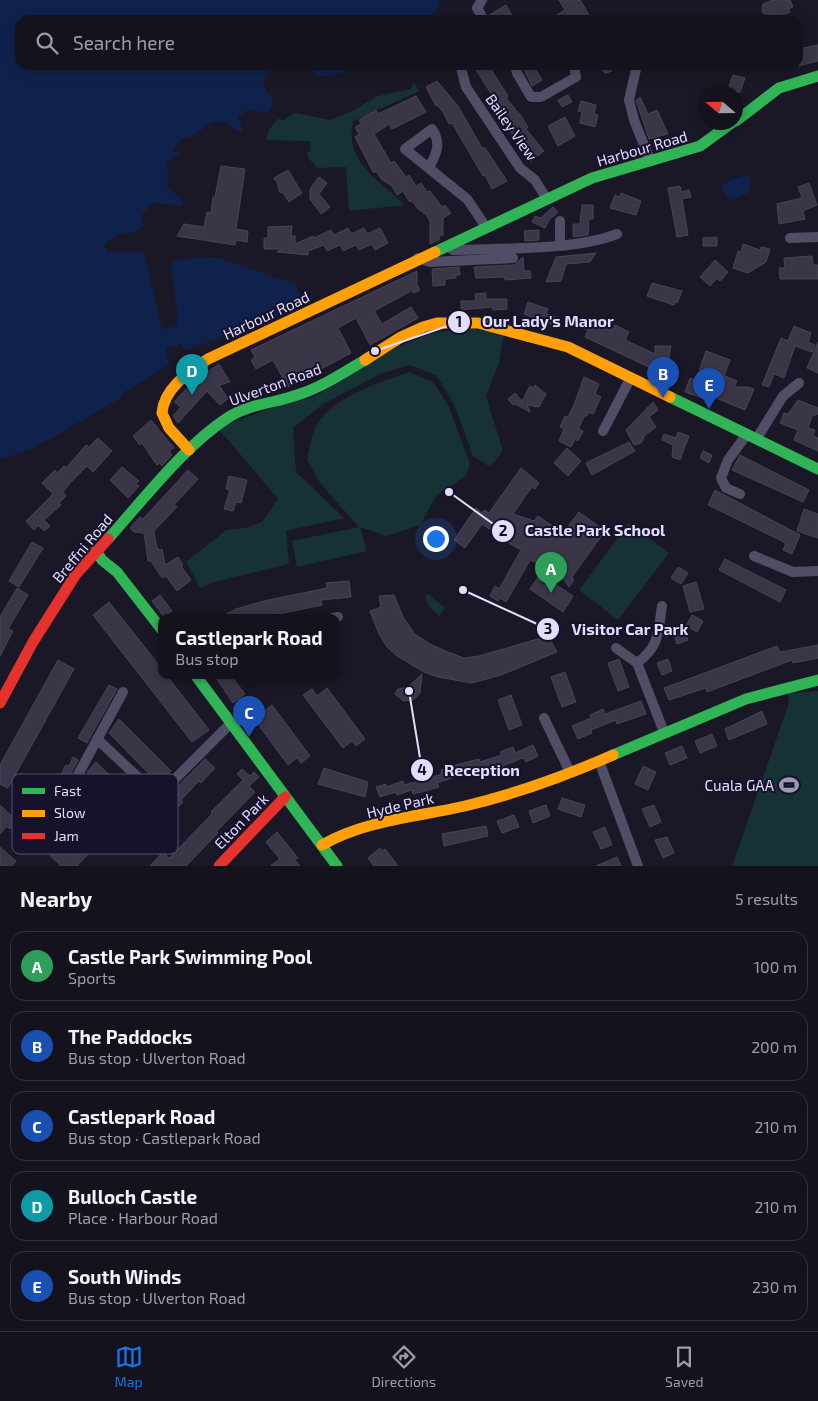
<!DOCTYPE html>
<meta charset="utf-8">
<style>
body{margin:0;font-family:"Exo 2",sans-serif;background:#1d1b25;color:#f1f3f6}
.compass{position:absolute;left:698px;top:85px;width:45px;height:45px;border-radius:50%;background:#14121c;box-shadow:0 2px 12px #0003;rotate:290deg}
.you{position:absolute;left:435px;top:538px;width:18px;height:18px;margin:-12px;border:4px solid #fff;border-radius:50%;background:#1a73e8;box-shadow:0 0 0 8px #1a73e833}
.badge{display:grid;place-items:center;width:32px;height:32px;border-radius:50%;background:#1a73e8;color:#fff;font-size:16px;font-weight:700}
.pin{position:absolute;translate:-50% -41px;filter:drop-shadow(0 1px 2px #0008)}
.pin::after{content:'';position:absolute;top:26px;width:18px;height:15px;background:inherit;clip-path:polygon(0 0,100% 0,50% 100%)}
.popup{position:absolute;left:158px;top:614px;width:182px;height:65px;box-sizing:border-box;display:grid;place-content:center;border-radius:10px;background:#14121c;filter:drop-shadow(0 1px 4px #0005);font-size:16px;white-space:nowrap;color:#9d9ea3}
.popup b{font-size:19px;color:#f1f3f6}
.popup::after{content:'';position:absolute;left:50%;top:100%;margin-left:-10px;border:10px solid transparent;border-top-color:#14121c}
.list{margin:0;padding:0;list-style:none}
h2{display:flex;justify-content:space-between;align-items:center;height:65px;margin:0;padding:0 20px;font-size:21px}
h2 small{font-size:16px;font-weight:400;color:#9d9ea3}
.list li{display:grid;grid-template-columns:32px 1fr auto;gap:15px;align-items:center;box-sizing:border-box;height:70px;margin:0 10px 10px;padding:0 10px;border:1px solid #33323b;border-radius:15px}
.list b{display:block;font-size:19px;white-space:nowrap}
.list p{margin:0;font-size:16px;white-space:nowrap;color:#9d9ea3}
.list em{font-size:16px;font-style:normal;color:#9d9ea3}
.icon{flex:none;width:28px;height:28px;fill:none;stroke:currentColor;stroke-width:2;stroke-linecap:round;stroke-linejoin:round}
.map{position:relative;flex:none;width:818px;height:866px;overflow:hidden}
.search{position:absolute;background:#14121c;box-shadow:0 2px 12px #0003;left:15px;right:15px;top:15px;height:55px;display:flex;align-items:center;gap:12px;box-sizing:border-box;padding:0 18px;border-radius:15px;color:#9d9ea3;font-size:19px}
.sheet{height:465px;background:#14121c}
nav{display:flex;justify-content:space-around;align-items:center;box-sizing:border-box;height:70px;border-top:1px solid #33323b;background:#14121c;font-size:14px;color:#9d9ea3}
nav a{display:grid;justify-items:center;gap:2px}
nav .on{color:#1a73e8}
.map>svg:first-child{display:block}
.green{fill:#163234}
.water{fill:#0f224b}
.building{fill:#3a3647;stroke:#484358}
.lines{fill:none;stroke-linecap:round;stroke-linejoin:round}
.street{stroke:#504e66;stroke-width:10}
.fast{stroke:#30b455;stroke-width:11}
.slow{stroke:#ff9f0a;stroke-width:11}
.jam{stroke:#e5322d;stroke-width:11}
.labels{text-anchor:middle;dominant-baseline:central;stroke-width:4;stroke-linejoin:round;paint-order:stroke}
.street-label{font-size:15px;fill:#e2ddff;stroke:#17122c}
.poi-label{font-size:15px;fill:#e2ddff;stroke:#17122c;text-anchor:end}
.key{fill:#17122c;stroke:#544f6b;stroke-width:1}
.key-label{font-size:14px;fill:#e2ddff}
.leader{fill:none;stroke:#e2ddff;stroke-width:2}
.callout-dot{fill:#e2ddff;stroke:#17122c;stroke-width:2}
.mark-label{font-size:15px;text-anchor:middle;font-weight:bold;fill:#111}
.callout-label{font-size:16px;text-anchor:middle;font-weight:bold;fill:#e2ddff;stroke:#17122c;stroke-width:4;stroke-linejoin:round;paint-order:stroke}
</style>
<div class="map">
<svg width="818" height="866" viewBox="0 0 818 866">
<rect width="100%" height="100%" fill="#1a1826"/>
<!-- green -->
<path class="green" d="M414 82 419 91 353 121C344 163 379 180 405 205L349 211 346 167 318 168 308 158 307 152 311 151 310 141 266 140 269 130 277 119 283 120 296 113 330 120 350 112 378 96 411 89Z
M464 328 504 333 499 363 486 396 503 451 490 467 473 456 454 404 437 376 410 365 380 374 323 404 293 428 296 472 344 518 286 531 289 564 214 582 200 588 186 562 226 530 245 528 262 522 278 499 218 428 274 407 314 397 399 346 430 334Z
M410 372 434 383 449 407 470 464 466 476 436 496 420 525 386 536 360 527 367 551 297 567 292 541 359 527 320 483 307 460C309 452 310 442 313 433 327 397 378 383 410 372Z
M629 523 669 553 618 620 579 590Z
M428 594 445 608 439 616 429 606 425 597Z
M818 691V866H732L789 703 788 693Z"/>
<!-- water -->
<path class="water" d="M0 0H439L440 5 429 20H20V65H276L263 81 266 92 273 98 271 110 266 113 249 109 238 117 243 131 239 132C212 112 214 124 193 135 190 137 185 137 182 139 178 141 175 148 172 152L184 151 171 158 166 164 169 177 166 185 184 202 180 206 153 203 142 215 141 220 144 225C139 233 129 234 120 233L107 242 104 247 108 252H144L162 329 177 326 178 320 171 266 174 260 206 257 222 259 296 284 302 303 256 326 186 350 181 344 166 349 169 365 129 389 123 393 124 396 34 448 0 460Z
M309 65H361C347 71 330 79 315 75Z
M747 175 751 180 748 193 730 200 723 191V185L730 180Z"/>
<!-- building -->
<path class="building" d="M559 0H580L592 20H548L565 10Z
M772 0H790L793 7 788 9 790 12 771 19 762 12 763 4Z
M506 5 515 20H492L489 15Z
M818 45V61L798 66V49Z
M473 65H488L508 96 506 98 521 116 528 127 526 129 544 151 530 162 499 114 502 111Z
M522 65H533L542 80 532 86Z
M597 65H616L610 72 605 73Z
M733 75 745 78 740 92H727Z
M437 81 458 106 482 148H485L507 181 492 189 485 175 483 176 452 123 449 124 443 112 437 105 436 106 426 87Z
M568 95 572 102 562 107 558 100Z
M416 96 426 112 392 129 389 124 374 134 391 163 394 161 406 177 409 175 416 186 421 183 427 192 430 191 442 207 445 205 451 213 443 218V235H439V240L430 244V221L426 215 417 208 413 202 409 201 403 191 397 195 392 186 381 179 377 172H373L355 137 359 134 355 127 361 124 359 120 376 110 378 114Z
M640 97 648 114 657 110 668 134 649 139 636 100Z
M581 101 596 105 594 114 598 115 595 127 580 123 582 112 578 111Z
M565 117 575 136 558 146 548 126Z
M221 166 245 169 236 229 248 231 247 242 236 240 235 245 177 236 184 224 204 227 207 212 211 213 213 197H215Z
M288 170 302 193 289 202 284 194 279 191 278 184 274 178Z
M319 177 327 183 319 194 330 207 321 214 310 199V189Z
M809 183 817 205 803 211 805 219 779 224 777 204 802 198 798 187Z
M680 186 681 192 689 190 691 197 682 199 688 235 677 237 668 188Z
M621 193 641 201 636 215 610 208 615 195 620 197Z
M582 205H593V219H589L588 235 573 237V224H580Z
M553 207 558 212 549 220 545 228 532 222 535 216 541 218Z
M292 226 291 236H295V244L313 236 314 238 331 230 334 235 348 228 351 234 364 228 367 234 380 228 388 243 375 250 372 244 359 250 356 245 343 251 340 245 327 251 324 245 308 251V255L277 252 281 249H264V238H268V227Z
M539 230V240L525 241 524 231Z
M717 237V246H703V238Z
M743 244 760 250 761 247 770 249 766 262 748 273 733 268 738 251 741 252Z
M596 253 590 262 566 264 561 281 546 282 556 257Z
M812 256 813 265H818V279H780L779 268H785L784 258Z
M523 257 524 271H530L531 278 505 280V277L476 278 474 267 514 265Z
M715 260 728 272 720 281 717 278 710 286 700 277Z
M459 267 460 275H456V278L445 279V285L433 286 432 269Z
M417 271V285L420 290 414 293 411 291 374 311 382 324 411 307 418 318 370 345 356 318 338 328 351 353 288 387 273 360 256 369 251 360 255 357 251 350Z
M652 283 682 291 677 303 675 302 674 305 647 296Z
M486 293V299H507V309L493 310 492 307 461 310V301H476L475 294Z
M528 302 548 309 546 314 556 317 553 325 524 314Z
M586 321 598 327 600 322 614 329 615 325 629 332 625 340 655 354V346H671L668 363 672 364 668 376 585 337 588 330 583 328Z
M794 326 811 333 808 342 815 345 812 352 795 346 784 378 774 374 769 387 762 385 781 338 788 341Z
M818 342V373L807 368Z
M706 351 730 360 723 379 699 371Z
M219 364 230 382 219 385 228 399 220 405 207 391 178 423 173 416 181 407 174 402 193 382Z
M725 376 737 381 734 387H748L754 389 745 410 716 398Z
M584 377 599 384 595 394 601 397 593 414 589 412 587 416 585 415 578 429 583 431 578 441 575 439 571 447 559 441 564 429 560 427 565 416 568 417 574 405Z
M690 378 698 381 696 386 717 393 713 402 685 392Z
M535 385 546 394 539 407 527 405 530 412 515 404 513 405 508 399 515 393 522 401 530 386 533 388Z
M798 400 818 408V414L812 416 808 428 815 430 813 436 818 438V451L794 440 798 430 780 423 784 413 788 414Z
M653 402 658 410 649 417 656 427 645 435 641 443 634 445 626 430Z
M151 420 174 448 169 451 172 455 162 466 160 463 157 465 142 443 140 445 133 436Z
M678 432 689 436 680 460 672 457 673 445 662 440 664 434 676 438Z
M98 438 112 451 93 472 87 466 71 482 63 492 66 496 59 503 61 505 44 520 50 526 44 531 38 525 34 530 26 521 53 494 42 483 55 470 57 473 64 466 66 468 86 445 89 447Z
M629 442 635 451 592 475 586 463Z
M567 448 581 461 568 476 554 463Z
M703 451 712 455 709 463 700 458Z
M740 455 809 490 803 502 732 470Z
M122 467 139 481 136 484 139 486 128 498 110 480Z
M521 468 539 483 535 489 532 487 513 514 534 521 538 516 563 533 579 512 605 531 572 577 574 580 569 587 551 561 548 567 530 560 506 602 500 598 498 601 490 596 495 586 499 589 521 550 502 539 500 540 492 534 494 532 482 524 465 548 454 540 476 508 482 513 484 510 489 513Z
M188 470 198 479 174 505 177 507 154 531 156 543 158 550 162 549 165 565 178 557 183 565 181 566 191 580 177 591 166 576 162 578 151 561H148L144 533 134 532 130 528 140 517 143 519Z
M229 476 247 480 241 503 236 502 233 511 224 509 230 490 226 489Z
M715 490 800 535 792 554 783 550 786 543 708 505Z
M804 509 818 514V538L797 531Z
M32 542 43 548 19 587 9 581Z
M725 559 786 590 780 602 719 570Z
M678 567 688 573 681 584 671 578Z
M540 574 573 596 563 612 530 589Z
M349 581 351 597 321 600 322 605 259 618H219L236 609 264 601 327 588 326 583Z
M696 582 704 609 690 612 683 586Z
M17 588 28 595 8 629 13 631 0 656V617Z
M160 595 172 611 164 617 152 601Z
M394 595 403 617 415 634 430 644 448 652 464 658 479 656 548 636 557 652 501 675 472 683 438 677 424 672 397 656 387 647 379 634 370 611 381 607 379 596Z
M109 602 162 669V676H167L209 730 192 742 93 615Z
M692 615 703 621 697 632 686 626Z
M683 628 688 640 677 644 673 632Z
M818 645V658L793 663 792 660 707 692 706 688 669 700 664 688 777 646 780 652Z
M619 659 629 687 618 691 608 663Z
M668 659 672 671 662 675 657 663Z
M58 660 74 669 8 788 0 784V765Z
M565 672 576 702 562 707 551 677Z
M422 674 420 693 413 700 403 701 395 694 398 689 408 687Z
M221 676H231L245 694 233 703 217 679Z
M109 685 117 689 87 743 78 738Z
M327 688 365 739 356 746 352 741 343 748 303 695 312 689 317 696Z
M511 695 522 725 509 730 498 700Z
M641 701 646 714 617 724 616 720 591 730 592 733 578 739 572 726 591 718 590 715 603 709 605 714Z
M272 705 310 756 301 763 297 758 288 765 249 712 257 706 262 713Z
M762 711 767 724 729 740 725 729Z
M119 719 171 771 158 783 109 733Z
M712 734 717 746 700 753 695 741Z
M533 745 538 756 526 762 523 758 490 771 488 767 473 771 437 783 439 787 429 790 413 794 412 790 397 795 396 792 380 797 376 787 386 784V787L403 781 404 785 419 781 442 774 441 770 456 765 479 759 480 762 502 755 500 752 513 747 515 753Z
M682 746 687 758 670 765 665 753Z
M73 757 78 760 50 813 40 807 50 789 54 792 64 776 61 774 66 765 69 766Z
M205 759 215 768 201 783 199 781 181 800 183 802 177 808 166 798Z
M96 762 122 787 130 784 142 795 77 866H61L28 834 38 823 67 851 76 842 82 840 88 828 67 808 73 798 96 819 115 798 87 772Z
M643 766 656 772 648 790 635 784Z
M324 768 368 782 365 797 318 784Z
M242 769 250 776 254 772 259 777 249 786 255 792 216 832 218 833 186 866H150L163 852 169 858 212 814 211 812 243 780 237 774Z
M562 798 585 805 581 817 558 809Z
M0 805 17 821 10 829 7 826 0 834Z
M546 805 550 816 533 823 529 811Z
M654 805 661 822 650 827 642 809Z
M514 815 519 827 502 833 497 821Z
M486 826 488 836 444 846 442 834Z
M605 827 612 845 601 849 593 832Z
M277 832 298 858 295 860 300 866H270L280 859 266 842Z
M667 837 674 853 663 858 655 840Z
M0 847 16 861 12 866H0Z
M380 848 382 851 385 849 398 866H374L368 858Z
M617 857 621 866H596Z"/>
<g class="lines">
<!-- street -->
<path class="street" d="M482 0 477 8 484 20
M515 65 517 73 531 97H541L576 77 574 65
M637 65 629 100 634 120 650 160
M461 68 466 87 520 168 535 180 546 198
M429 168C436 154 442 144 432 129L405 149 467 199 486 227
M560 221V245
M790 238 818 237
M447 246 453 250C501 248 573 251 617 234
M418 258 430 262 513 258
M603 431 630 379
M757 438 783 396 799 383
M740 494 726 488 721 478 728 460 747 434
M754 556 793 572 818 571
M662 606C658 632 660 646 637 663L664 732
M333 618 338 617
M616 648 637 663
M544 718 570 772
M97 739 158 796 231 723
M599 761 638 866
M77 835 56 815 123 692"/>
<!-- fast -->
<path class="fast" d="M736 121 779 88 818 76
M435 252 592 178 700 146 733 122
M670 397 818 469
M108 539C143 500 185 445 229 417 249 404 275 403 297 395 322 387 343 373 365 360
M96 551 102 560 117 572 162 630
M196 676 337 866
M613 755 746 699 818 680"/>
<!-- slow -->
<path class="slow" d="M365 360 401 337 423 327 437 323H478L568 347 670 397
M189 450 169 428 162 413C164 388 189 372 208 359L435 252
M322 845C365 820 417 817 465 806 516 794 565 776 613 755"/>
<!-- jam -->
<path class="jam" d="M0 703 33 642 76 574 108 539
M219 866 285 797"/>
</g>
<!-- icons -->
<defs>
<symbol id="stadium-bare" viewBox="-9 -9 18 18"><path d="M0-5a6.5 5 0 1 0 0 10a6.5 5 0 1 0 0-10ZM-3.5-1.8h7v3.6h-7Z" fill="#9c98b3" stroke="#17122c" stroke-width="2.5" paint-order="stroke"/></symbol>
</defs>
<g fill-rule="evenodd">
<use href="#stadium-bare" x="775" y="771" width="28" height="28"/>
</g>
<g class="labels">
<!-- street labels -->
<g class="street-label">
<text transform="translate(512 127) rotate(55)">Bailey View</text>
<text transform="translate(642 148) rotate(-16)">Harbour Road</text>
<text transform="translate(266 315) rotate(-25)">Harbour Road</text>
<text transform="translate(275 384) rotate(-20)">Ulverton Road</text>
<text transform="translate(82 548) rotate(-50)">Breffni Road</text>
<text transform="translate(400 805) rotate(-13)">Hyde Park</text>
<text transform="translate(241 821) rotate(-46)">Elton Park</text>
</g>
<!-- poi labels -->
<g class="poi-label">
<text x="774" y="785">Cuala GAA</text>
</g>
</g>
<!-- legend -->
<rect x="12" y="774" width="166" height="80" rx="8" class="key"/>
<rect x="22" y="788" width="23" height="6" fill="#30b455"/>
<rect x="22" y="810" width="23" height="7" fill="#ff9f0a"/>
<rect x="22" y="833" width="23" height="6" fill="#e5322d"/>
<g class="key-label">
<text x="54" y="796">Fast</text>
<text x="54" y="818">Slow</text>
<text x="54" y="841">Jam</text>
</g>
<!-- callouts -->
<path class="leader" d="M375 351L459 322M449 492L503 531M463 590L548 629M409 691L422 770"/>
<g class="callout-dot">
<circle cx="375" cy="351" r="5"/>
<circle cx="449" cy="492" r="5"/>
<circle cx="463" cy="590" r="5"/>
<circle cx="409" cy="691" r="5"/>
<circle cx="459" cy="322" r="12"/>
<circle cx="503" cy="531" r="12"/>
<circle cx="548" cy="629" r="12"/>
<circle cx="422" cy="770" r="12"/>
</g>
<g class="mark-label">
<text x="459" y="327">1</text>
<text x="503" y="536">2</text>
<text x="548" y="634">3</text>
<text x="422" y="775">4</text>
</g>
<g class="callout-label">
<text x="548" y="327">Our Lady's Manor</text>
<text x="595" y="536">Castle Park School</text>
<text x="630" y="635">Visitor Car Park</text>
<text x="482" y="776">Reception</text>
</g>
</svg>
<svg class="compass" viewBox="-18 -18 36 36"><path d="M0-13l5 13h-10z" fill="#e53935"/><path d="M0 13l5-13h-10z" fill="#9d9ea3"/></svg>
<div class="you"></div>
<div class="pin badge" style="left:551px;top:593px;background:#2e9e5b">A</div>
<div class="pin badge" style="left:663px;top:398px;background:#1a4fb4">B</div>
<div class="pin badge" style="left:249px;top:737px;background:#1a4fb4">C</div>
<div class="popup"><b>Castlepark Road</b>Bus stop</div>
<div class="pin badge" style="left:192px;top:395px;background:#0f9aa8">D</div>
<div class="pin badge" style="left:709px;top:409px;background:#1a4fb4">E</div>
<div class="search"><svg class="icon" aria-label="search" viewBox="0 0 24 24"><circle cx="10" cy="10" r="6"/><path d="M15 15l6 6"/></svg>Search here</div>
</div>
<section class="sheet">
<h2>Nearby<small>5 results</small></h2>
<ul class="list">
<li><span class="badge" style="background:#2e9e5b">A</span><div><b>Castle Park Swimming Pool</b><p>Sports</p></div><em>100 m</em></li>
<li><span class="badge" style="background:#1a4fb4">B</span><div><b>The Paddocks</b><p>Bus stop · Ulverton Road</p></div><em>200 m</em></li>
<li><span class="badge" style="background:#1a4fb4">C</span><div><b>Castlepark Road</b><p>Bus stop · Castlepark Road</p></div><em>210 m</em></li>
<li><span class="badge" style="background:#0f9aa8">D</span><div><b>Bulloch Castle</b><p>Place · Harbour Road</p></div><em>210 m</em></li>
<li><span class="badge" style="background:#1a4fb4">E</span><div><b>South Winds</b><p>Bus stop · Ulverton Road</p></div><em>230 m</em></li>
</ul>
</section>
<nav>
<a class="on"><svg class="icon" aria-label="map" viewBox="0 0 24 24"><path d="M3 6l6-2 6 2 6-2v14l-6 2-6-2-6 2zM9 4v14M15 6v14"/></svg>Map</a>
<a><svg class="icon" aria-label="directions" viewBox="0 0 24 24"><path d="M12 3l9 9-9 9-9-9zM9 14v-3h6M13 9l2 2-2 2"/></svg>Directions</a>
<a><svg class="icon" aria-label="saved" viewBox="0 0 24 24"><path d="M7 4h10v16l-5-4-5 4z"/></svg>Saved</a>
</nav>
